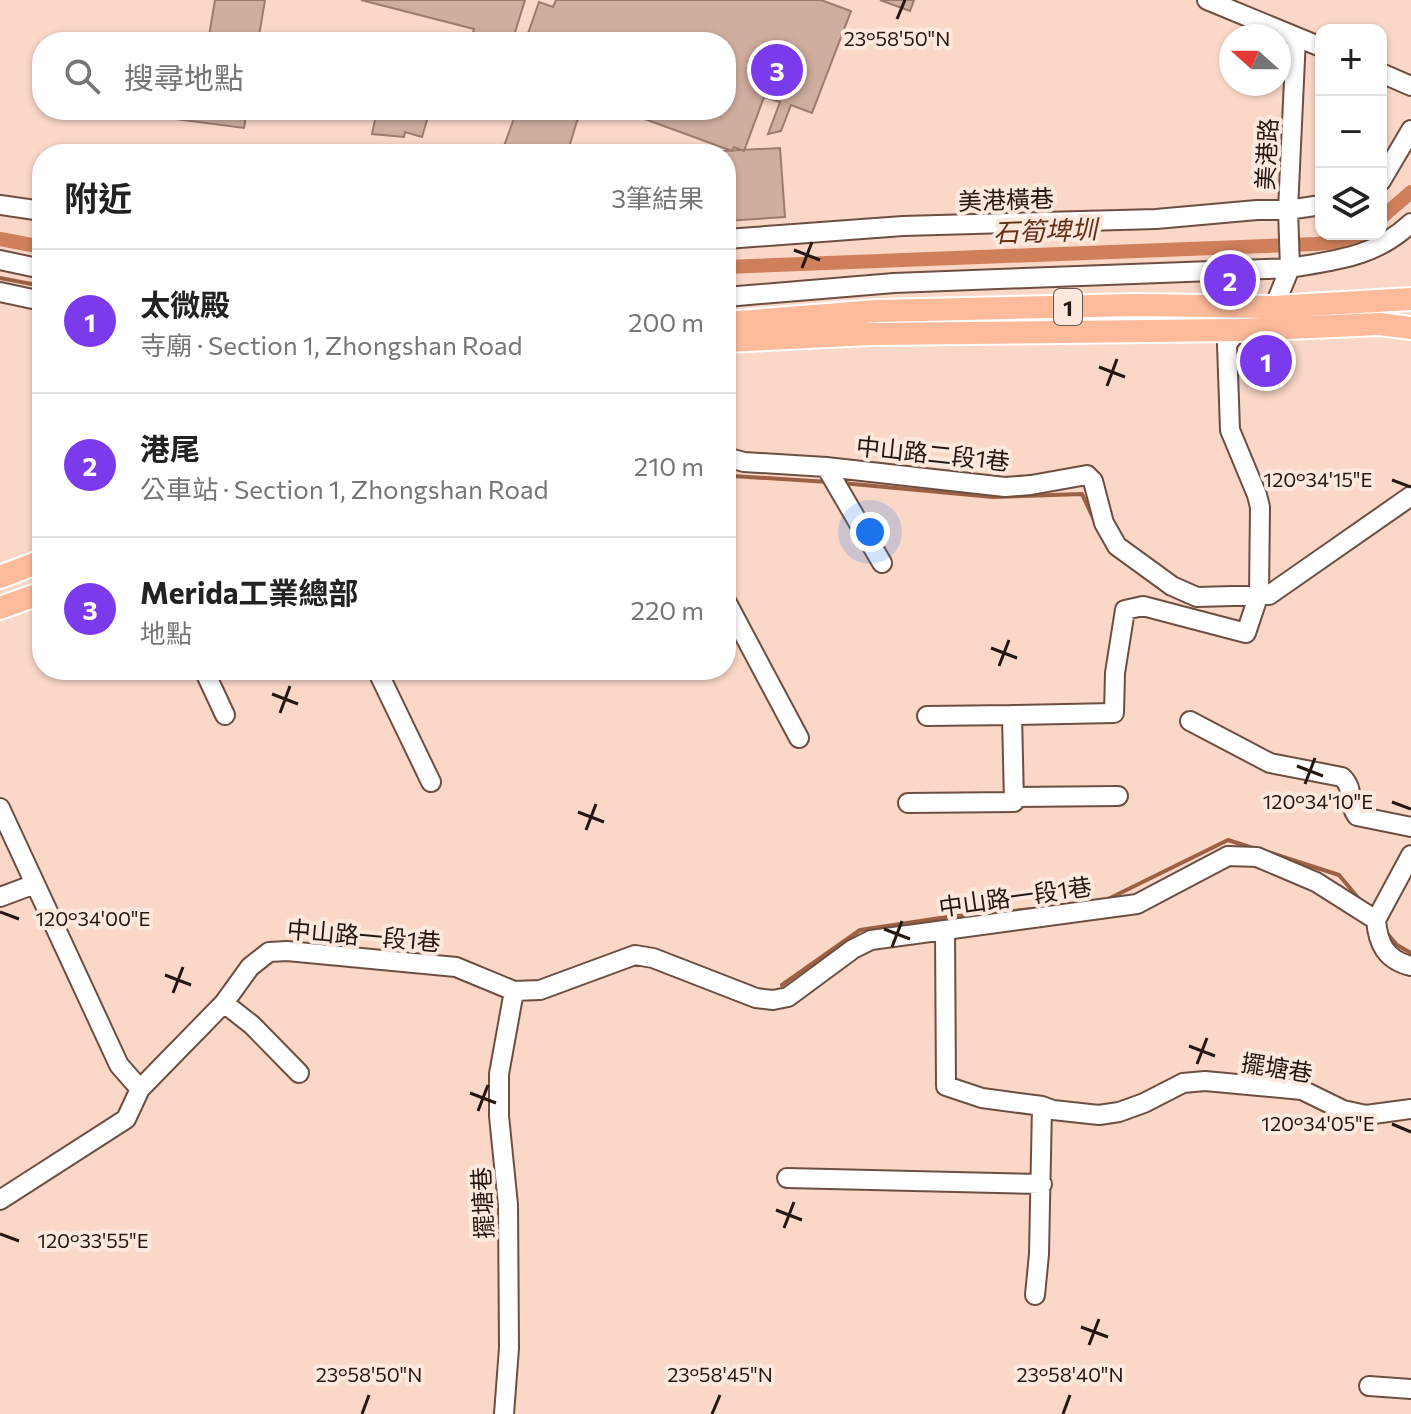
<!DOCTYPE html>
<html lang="zh-TW">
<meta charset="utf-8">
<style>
body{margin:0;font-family:Commissioner,"Noto Sans TC",sans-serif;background:#f6f6f6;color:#222}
.controls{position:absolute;right:24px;top:24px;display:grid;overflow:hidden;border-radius:16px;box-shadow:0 2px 6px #0004}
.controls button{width:72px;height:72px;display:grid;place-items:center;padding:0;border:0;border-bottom:2px solid #e0e0e0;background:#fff;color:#222;font:40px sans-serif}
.compass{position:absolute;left:1219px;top:24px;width:72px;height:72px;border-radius:50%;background:#fff;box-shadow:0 2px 6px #0004;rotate:291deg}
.you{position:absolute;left:870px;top:532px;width:28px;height:28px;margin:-20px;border:6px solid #fff;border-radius:50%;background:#1a73e8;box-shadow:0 0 0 12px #1a73e833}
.badge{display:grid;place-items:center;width:52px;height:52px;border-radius:50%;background:#7c3aed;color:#fff;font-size:26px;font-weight:700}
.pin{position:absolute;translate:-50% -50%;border:4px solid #fff;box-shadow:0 2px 8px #0006}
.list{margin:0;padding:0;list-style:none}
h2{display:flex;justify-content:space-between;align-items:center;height:104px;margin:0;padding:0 32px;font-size:34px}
h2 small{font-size:26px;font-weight:400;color:#767676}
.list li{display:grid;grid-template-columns:52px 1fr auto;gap:24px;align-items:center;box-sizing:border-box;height:144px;padding:0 32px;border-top:2px solid #e0e0e0}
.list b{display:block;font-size:30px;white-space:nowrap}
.list p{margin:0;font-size:26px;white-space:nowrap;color:#767676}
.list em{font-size:26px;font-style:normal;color:#767676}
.icon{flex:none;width:44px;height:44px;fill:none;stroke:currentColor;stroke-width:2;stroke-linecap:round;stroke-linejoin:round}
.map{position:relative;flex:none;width:1411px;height:1414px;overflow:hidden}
.search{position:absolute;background:#fff;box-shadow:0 2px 6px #0004;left:32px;top:32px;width:704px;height:88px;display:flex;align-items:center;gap:20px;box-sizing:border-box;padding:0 28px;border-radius:32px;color:#767676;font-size:30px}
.panel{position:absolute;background:#fff;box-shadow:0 2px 6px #0004;left:32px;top:144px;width:704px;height:536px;border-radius:32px}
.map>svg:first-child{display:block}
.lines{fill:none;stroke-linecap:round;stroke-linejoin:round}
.stream{stroke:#9c6044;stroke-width:4}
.canal{stroke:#cf7f5a;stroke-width:14}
.building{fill:#d0ae9f;stroke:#9b7b6d;stroke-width:2}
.minor-casing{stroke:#6d4f42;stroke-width:22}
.major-casing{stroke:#fff;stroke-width:26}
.minor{stroke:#fff;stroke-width:18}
.major{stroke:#febb9b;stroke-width:22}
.ticks{fill:none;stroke:#241712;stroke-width:3}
.labels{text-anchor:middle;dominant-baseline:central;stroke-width:8;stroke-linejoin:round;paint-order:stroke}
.shield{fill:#fde8de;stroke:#65564f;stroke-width:2}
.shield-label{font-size:22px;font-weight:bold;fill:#241712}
.street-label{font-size:24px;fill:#241712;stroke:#fde8de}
.water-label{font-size:26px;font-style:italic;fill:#653016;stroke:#fde8de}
.ticks-label{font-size:20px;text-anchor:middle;fill:#241712;stroke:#fde8de;stroke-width:8;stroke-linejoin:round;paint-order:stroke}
</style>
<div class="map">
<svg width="1411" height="1414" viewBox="0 0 1411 1414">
<rect width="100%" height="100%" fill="#fad7c7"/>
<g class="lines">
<!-- stream -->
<path class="stream" d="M0 278 42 286
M726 472 732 476 829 482
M842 483 993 497 1082 494 1095 522
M1268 852 1339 875 1360 900
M1104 901 1228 840 1256 849
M1386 932 1397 945 1411 953
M782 985 860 930 947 917 1044 908"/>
<!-- canal -->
<path class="canal" d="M1381 218 1411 192
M0 239 42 247
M726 267 1316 244 1357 240 1363 234"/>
</g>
<!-- building -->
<path class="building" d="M215 0H265L258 42H208Z
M361 0H525L512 42H470L474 29Z
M556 0H821L851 11 812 113 791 105 781 131 768 134 780 102 764 97 744 151 734 147 732 151 620 110H726V42H525L539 2 553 7Z
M880 0H914L910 11Z
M177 110H247L244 128 175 119Z
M377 110H422V112L429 113 422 137 405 132 404 137 372 134Z
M538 110H587L577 121 567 154H501L516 113 534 119Z
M780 148 785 217 726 221V154H705V152Z
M1260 344 1273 345 1271 378 1258 377Z"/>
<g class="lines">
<defs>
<path id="minor" d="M1207 0 1321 47
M1381 73 1411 86
M1381 181 1411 130
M0 205 42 211
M726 239 903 226 1156 219 1257 210H1288L1321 205
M0 260 42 269
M0 292 42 301
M726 297 894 283 1290 268C1337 260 1375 257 1411 223
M726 457 744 462 826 467 1005 487 1031 485 1087 475 1093 481 1104 523 1117 546 1172 586 1197 597 1269 595 1411 496
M826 467 882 563
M726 601 799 738
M204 670 225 715
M377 670 431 782
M927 716 1012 715
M1190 721 1270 763 1342 777C1355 789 1347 803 1357 816L1411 827
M1013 797 1118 796
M908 803 1014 802 1012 715 1114 713 1115 673 1125 610 1143 606 1246 633 1259 594 1260 507 1257 495 1230 430 1227 344 1238 330 1274 307 1290 268 1288 210 1296 37
M0 808 119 1065 140 1089
M0 897 35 884
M1376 920 1411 855
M945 931 946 1086 982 1098 1042 1106 1053 1110 1099 1115 1119 1112 1144 1103 1183 1083 1205 1081 1302 1090 1343 1110 1366 1115 1411 1109
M224 1003 252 1025 299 1073
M787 1178 1042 1184
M0 1200 126 1119 140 1089 224 1003 250 967 269 952 287 951 456 967 514 991 540 990 635 955 653 958 756 998 773 1000 788 997 853 949 871 940 1137 904 1228 856 1257 857 1316 882 1376 920C1378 944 1386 960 1411 966
M1035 1295 1039 1254 1042 1106
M1369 1386 1411 1389
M504 1414 509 1348 508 1205 499 1116V1074L514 991"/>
<path id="major" d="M726 323 877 311 1136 305 1274 307 1411 299
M726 341 870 334 1238 330 1380 324 1411 328
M0 577 42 561
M0 608 42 593"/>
</defs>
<!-- minor casing -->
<use href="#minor" class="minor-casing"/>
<!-- major casing -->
<use href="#major" class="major-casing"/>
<!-- minor -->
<use href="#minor" class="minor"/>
<!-- major -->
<use href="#major" class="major"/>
</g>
<!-- ticks -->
<path class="ticks" d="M897 19 905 0M794 250 820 260M802 268 812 242M1099 367 1125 377M1107 386 1117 359M1392 480 1411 487M991 648 1017 658M999 666 1009 640M272 694 298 704M280 713 290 686M1297 766 1323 776M1305 784 1315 758M1392 802 1411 809M578 812 604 822M586 830 596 804M0 912 19 919M884 929 910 939M892 947 902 921M165 975 191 985M173 993 183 967M1189 1046 1215 1056M1197 1064 1207 1038M470 1093 496 1103M478 1111 488 1085M1392 1124 1411 1132M776 1210 802 1220M784 1228 794 1202M0 1234 19 1241M1081 1327 1108 1337M1089 1345 1099 1319M362 1414 369 1395M712 1414 720 1395M1063 1414 1070 1395"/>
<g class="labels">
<!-- shield labels -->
<rect class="shield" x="1054" y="289" width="28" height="36" rx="6"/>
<g class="shield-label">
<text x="1068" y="307">1</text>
</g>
<!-- street labels -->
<g class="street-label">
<text transform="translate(1266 154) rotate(-87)">美港路</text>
<text transform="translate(1006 199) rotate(-2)">美港橫巷</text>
<text transform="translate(933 453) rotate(6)">中山路二段1巷</text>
<text transform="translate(1015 896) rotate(-8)">中山路一段1巷</text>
<text transform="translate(364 935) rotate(5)">中山路一段1巷</text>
<text transform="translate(1277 1067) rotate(9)">擺塘巷</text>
<text transform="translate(482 1203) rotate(-93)">擺塘巷</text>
</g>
<!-- water labels -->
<g class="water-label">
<text transform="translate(1045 230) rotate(-2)">石筍埤圳</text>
</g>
</g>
<g class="ticks-label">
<text x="897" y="46">23°58'50"N</text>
<text x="1318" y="487">120°34'15"E</text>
<text x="1318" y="809">120°34'10"E</text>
<text x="93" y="926">120°34'00"E</text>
<text x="1318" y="1131">120°34'05"E</text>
<text x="93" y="1248">120°33'55"E</text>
<text x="369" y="1382">23°58'50"N</text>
<text x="720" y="1382">23°58'45"N</text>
<text x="1070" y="1382">23°58'40"N</text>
</g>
</svg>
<div class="controls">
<button>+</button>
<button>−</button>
<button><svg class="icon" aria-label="layers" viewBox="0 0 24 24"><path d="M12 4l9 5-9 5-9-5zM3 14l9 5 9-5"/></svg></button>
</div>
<svg class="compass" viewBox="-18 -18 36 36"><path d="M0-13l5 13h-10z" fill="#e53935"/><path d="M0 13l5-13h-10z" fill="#767676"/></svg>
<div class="you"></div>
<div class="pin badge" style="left:1266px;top:361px">1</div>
<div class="pin badge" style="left:1230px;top:280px">2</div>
<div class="pin badge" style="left:777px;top:70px">3</div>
<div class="search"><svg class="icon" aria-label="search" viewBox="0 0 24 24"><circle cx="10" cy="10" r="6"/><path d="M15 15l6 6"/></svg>搜尋地點</div>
<section class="panel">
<h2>附近<small>3筆結果</small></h2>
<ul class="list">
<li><span class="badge">1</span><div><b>太微殿</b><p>寺廟 · Section 1, Zhongshan Road</p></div><em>200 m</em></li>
<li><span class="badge">2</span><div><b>港尾</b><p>公車站 · Section 1, Zhongshan Road</p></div><em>210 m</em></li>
<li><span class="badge">3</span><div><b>Merida工業總部</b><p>地點</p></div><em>220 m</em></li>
</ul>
</section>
</div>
